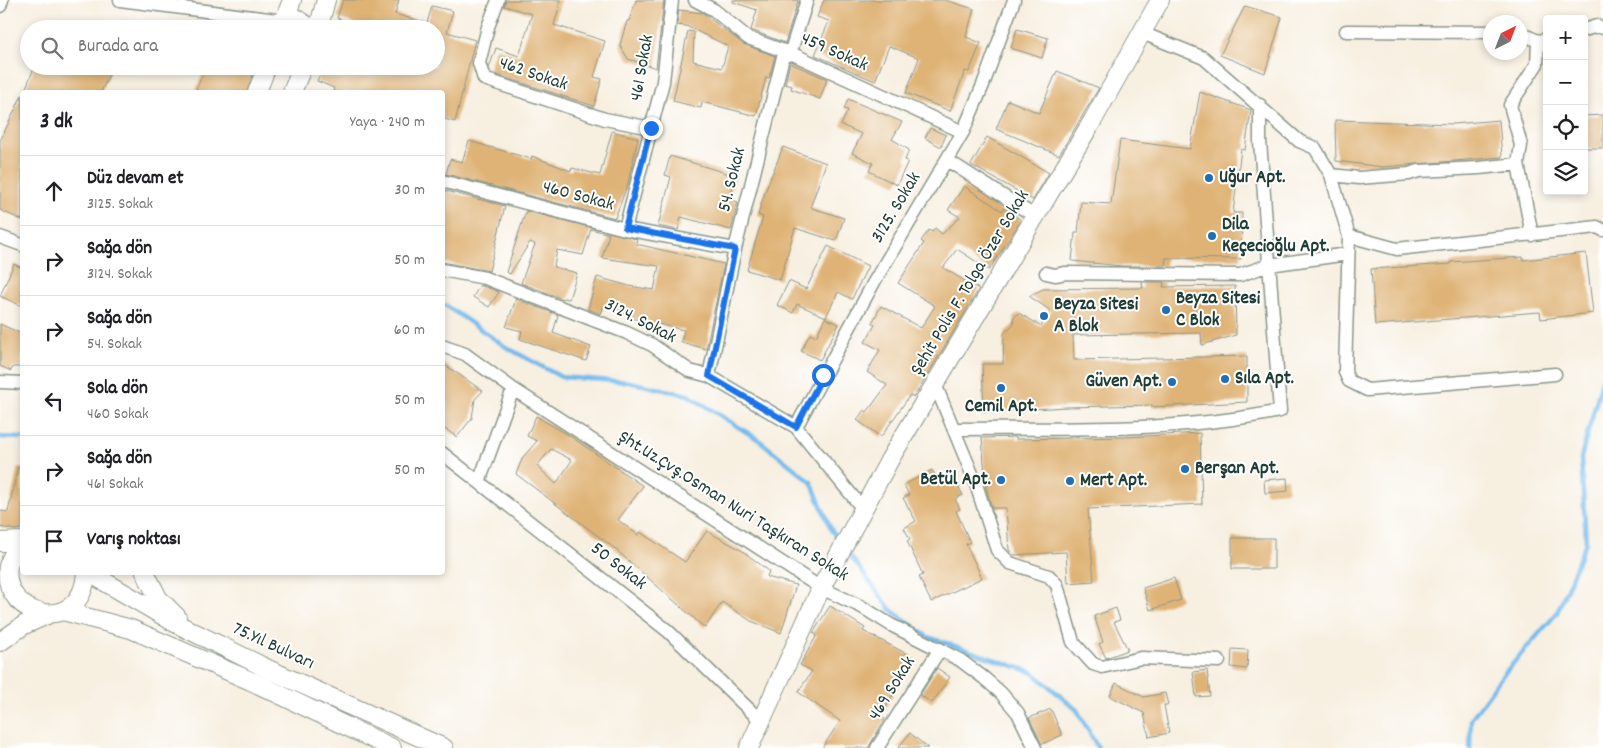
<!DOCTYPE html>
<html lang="tr">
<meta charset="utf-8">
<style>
body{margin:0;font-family:Dekko,sans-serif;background:#f6f6f6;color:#202124}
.controls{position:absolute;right:15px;top:15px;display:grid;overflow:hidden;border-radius:5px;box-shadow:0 2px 8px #0003}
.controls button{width:45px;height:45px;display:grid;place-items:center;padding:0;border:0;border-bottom:1px solid #e0e0e0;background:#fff;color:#202124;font:25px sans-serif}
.compass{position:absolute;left:1483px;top:15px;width:45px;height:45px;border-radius:50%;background:#fff;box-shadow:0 2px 8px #0003;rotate:42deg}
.stop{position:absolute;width:15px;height:15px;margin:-11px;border:4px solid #1a73e8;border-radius:50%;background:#fff}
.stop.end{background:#1a73e8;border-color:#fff;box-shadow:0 1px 5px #0008}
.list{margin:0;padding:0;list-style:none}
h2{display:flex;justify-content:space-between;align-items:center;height:65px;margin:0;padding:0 20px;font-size:21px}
h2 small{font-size:16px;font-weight:400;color:#757577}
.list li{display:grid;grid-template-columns:32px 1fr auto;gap:15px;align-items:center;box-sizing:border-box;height:70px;padding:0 20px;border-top:1px solid #e0e0e0}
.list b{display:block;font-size:19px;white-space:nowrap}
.list p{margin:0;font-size:16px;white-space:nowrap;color:#757577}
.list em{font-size:16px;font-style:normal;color:#757577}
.icon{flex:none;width:28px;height:28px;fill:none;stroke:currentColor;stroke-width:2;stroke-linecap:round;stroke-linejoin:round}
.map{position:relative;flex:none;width:1603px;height:748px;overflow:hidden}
.search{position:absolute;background:#fff;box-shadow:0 2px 8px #0003;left:20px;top:20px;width:425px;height:55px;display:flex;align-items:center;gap:12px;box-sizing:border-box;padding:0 18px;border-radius:28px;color:#757577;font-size:19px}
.panel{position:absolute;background:#fff;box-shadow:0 2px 8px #0003;left:20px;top:90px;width:425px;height:485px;border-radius:5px}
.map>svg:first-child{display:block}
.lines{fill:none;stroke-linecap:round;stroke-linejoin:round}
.stream{stroke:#75bbec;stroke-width:4.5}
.building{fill:#dfb376;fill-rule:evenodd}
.street-casing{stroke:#8b968a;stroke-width:15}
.secondary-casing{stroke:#8b968a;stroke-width:20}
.street{stroke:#fff;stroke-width:12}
.secondary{stroke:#fff;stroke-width:18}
.route{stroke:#1a73e8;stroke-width:6}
.poi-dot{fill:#1f6fb2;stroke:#fff;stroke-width:2}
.labels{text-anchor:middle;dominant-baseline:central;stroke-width:4;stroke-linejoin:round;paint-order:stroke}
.street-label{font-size:19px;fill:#1f3d34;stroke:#fff}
.poi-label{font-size:19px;font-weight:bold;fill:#1f3d34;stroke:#fff;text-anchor:start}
</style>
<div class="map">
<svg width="1603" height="748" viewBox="0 0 1603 748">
<rect width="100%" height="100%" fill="#fff"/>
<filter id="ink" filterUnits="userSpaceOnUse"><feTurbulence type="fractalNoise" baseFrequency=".02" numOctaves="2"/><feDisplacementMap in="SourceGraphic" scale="10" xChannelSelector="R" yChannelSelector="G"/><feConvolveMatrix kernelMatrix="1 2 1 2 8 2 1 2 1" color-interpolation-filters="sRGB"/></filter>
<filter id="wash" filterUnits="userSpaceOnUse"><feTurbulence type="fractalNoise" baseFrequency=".0096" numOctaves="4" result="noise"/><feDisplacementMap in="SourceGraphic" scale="20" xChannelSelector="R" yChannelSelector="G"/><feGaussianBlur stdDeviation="1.12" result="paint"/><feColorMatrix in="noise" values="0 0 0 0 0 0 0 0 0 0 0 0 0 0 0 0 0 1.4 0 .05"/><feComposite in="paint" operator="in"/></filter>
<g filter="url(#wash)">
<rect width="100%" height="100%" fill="#f7efe0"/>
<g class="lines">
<!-- stream -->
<path class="stream" d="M442 303 506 347 561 377 629 382 688 395 759 440 811 482 832 531 841 543
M0 437 22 438
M846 550 891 610 928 637 1032 672 1077 710 1098 748
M1470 748 1471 719 1502 676 1557 613 1586 542 1581 458 1603 377"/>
</g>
<g id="blocks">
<!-- building -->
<path class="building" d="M343 0H399L395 14 427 23 432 6 453 11 447 32 475 40 455 122 442 118V92H333L334 88 317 81 324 66H436V28L372 29 337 18Z
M506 0H561L554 25 605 41 594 77 602 79 594 106 491 73 489 68 496 48 519 56 532 14 504 6Z
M636 0H664L656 68 628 59 620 45 627 21H629Z
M733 0H798L785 43 751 30 757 10 733 2Z
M824 0H945L974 9 966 37 981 43 969 72 965 71 950 111 906 93 919 58 889 46 875 81 815 55 829 21 817 17Z
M1245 6 1282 17 1265 73 1220 55Z
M679 10 703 13 743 44 775 56 769 78 766 77 756 116 702 102 701 108 673 101 688 31 694 32 693 61 722 68 728 46 686 26 677 25Z
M1017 29 1048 38 1042 58 1011 48Z
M790 63 827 79 820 99 791 89 792 86 785 84Z
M35 66H113L101 92H24Z
M206 66H256L247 92H195Z
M1057 71 1099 88 1059 155 996 129 1008 100 1039 113Z
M1200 92 1251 110 1245 150 1241 149 1233 213H1242L1241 259 1166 258 1165 266H1122L1072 261 1075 233H1078L1081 202 1111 204 1120 140 1190 149Z
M22 95V220L0 210V141Z
M848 99 902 122 892 139 909 150 905 160 908 161 897 185 869 171 873 163 852 153 862 134 841 125 848 110 844 109Z
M1603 115V148H1584V116Z
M1335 120 1454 124 1499 120 1502 157 1382 167 1336 161Z
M930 128 946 135 941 147 925 138Z
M612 131 638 138 628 183 615 218 446 174 450 159 462 162 469 141 531 159 532 156 571 171 572 168 600 175Z
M987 137 1049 173 1033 200 971 165Z
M783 147 826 163 811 205 812 208 844 218 836 241 795 228 780 280 747 270 763 217 758 215 765 192Z
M670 156 736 176 729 199 738 202 731 230 681 217 678 230 658 226 671 177 665 175Z
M964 186 1002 211 1004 208 1021 220 989 270 957 249 943 268 979 289 914 397 910 395 881 437 857 420 864 410 867 412 887 385 867 372 880 350 865 342 875 325 872 323 881 306 921 328 935 306 898 283 924 243 921 241 929 230 932 232 935 228 942 234 960 217 948 210Z
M442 190 505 206 489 271 442 262Z
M526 211 637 239 636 244 724 264 706 349 681 342 684 330 631 318 632 315 604 305 601 314 588 309 597 277 629 286 654 290 659 266 602 258 609 234 591 229 583 255 557 250 554 267 577 273 569 299 563 298V299L521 283 535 244 530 242 510 274 506 272Z
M828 246 868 266 852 299 838 292 826 317 797 304 793 313 777 305 789 281 806 289Z
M1586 253 1593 313 1541 319 1540 312 1375 325 1371 269 1451 264V262L1523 257V260Z
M14 264 22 268V306L0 296Z
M1142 282H1164L1163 287 1235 286 1236 335 1202 345 1201 333 1073 335 1074 360 1247 356V402L1152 407V405L1067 407 984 412 982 364H1003L1004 333 1014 324 1013 318 1019 313 1041 326 1051 311 1029 296 1043 289 1143 288Z
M480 285 499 292 489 307 473 297Z
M516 299 558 315 553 333 591 347 586 361 520 339 522 331 506 327Z
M825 318 839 324 820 360 801 351 810 334 816 337Z
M0 324 22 334V367H13L11 371 0 366Z
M442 363 483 391 475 399 472 418 457 437 442 427Z
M536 416 570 436 643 486 618 520 638 535 640 532 685 562 707 531 741 550 769 571 767 577 796 585 781 633 751 621 722 602 705 628 614 548 516 474 523 457 537 441 527 436ZM551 449 572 460 556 484 537 466Z
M1200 433 1202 504 1088 509 1094 581 1068 583 1066 552 1014 555 1009 550 1006 508H992L986 487 982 438 1016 437V439L1128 437Z
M18 467 22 468V529L15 530 0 527V511L8 512Z
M932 470 938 480 951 473 963 495 955 499 960 509 956 511 970 542 966 544 982 578 931 602 919 577 923 575 907 541 910 539 904 528 916 521 903 498 909 495 904 485Z
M1287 478 1288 491 1265 493 1264 480Z
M1232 538H1274V569H1232Z
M1174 578 1181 600 1150 610 1143 588Z
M830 606 865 628 863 631 913 657 881 717 885 719 868 748H822L840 721 798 692 812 671 800 665 817 635 813 633Z
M1116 608 1120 620 1114 622 1128 650 1106 658 1099 644 1103 642 1094 616Z
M1232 649 1248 650 1247 669 1231 667Z
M937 668 950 677 932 703 920 695Z
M1207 670 1210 696 1196 697 1193 672Z
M1116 683 1144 697 1165 693 1168 705H1164L1169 733 1149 737 1144 713 1110 696Z
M1051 709 1062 735 1042 744 1029 718Z
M910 733 928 748H898Z"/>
</g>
</g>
<g filter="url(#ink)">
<use href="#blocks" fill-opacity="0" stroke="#8b968a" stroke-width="1"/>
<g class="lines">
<defs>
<path id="street" d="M120 0 284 21
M498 0 488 27 479 63 484 79 605 119 651 128
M695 0 714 10 748 38 795 55 963 132
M0 6 2 0
M1584 30 1597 26 1603 28
M1346 31 1490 32
M1142 33 1204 58 1299 141 1315 148 1331 175 1349 236 1345 372 1349 381 1367 390 1555 374
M1520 33 1538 41
M947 160 1036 217
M1331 175 1359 178 1409 174 1419 171 1479 168 1518 164
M442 181 625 229 735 249
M625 229 663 82 672 0
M1532 235 1518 164 1521 145 1510 105 1537 64 1538 41 1547 39
M1349 236 1397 249 1597 227 1603 230
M0 237 22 245
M442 270 485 278 627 333 652 345 690 371 709 376 796 427 863 509
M1046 273 1055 275 1066 273 1240 275 1269 265 1348 254
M442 346 465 354 513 389 821 588 862 607 891 625 960 660 984 678 1001 693 1018 713 1035 748
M709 376 735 249 783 57 790 54 807 0
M0 382 22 383
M935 384 975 481 997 550 1010 563 1049 576 1057 585 1073 642 1093 664 1102 667 1141 658 1219 661
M796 427 874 282 963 132 983 85 1014 0
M954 429C1062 428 1174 433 1280 411L1260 141V105
M442 453 668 631 761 721
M479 482 513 389
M877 748 940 649"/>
<path id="secondary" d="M281 29 292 0
M285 29 297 19 312 29
M318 29 326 0
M257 92 267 66
M292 92 303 66
M0 542 22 541
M22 544C15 550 11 557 8 566 0 618 83 637 86 572
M88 572 177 624 270 670 444 748
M145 572 158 598 177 617
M63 611 131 629 251 681 392 748
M0 642 24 625 47 615
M749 748 821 588 890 459 1093 120 1160 0"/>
</defs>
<!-- street casing -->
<use href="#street" class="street-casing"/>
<!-- secondary casing -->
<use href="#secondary" class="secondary-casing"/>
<!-- street -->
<use href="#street" class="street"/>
<!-- secondary -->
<use href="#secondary" class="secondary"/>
</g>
</g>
<g class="lines" filter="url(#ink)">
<!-- route -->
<path class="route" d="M651 128 625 228 735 249 709 376 796 427 823 375"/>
</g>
<!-- markers -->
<g class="poi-dot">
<circle cx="1209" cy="178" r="5"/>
<circle cx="1212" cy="236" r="5"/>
<circle cx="1166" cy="310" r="5"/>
<circle cx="1044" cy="316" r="5"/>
<circle cx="1225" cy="379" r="5"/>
<circle cx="1172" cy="382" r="5"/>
<circle cx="1001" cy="388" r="5"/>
<circle cx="1185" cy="469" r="5"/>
<circle cx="1001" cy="480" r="5"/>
<circle cx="1070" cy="481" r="5"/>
</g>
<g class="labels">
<!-- street labels -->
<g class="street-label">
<text transform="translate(834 53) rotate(24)">459 Sokak</text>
<text transform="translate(643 68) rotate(-80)">461 Sokak</text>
<text transform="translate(533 75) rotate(19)">462 Sokak</text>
<text transform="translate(733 180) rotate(-76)">54. Sokak</text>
<text transform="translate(578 197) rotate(15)">460 Sokak</text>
<text transform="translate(897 208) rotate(-59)">3125. Sokak</text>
<text transform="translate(971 283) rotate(-59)">Şehit Polis F. Tolga Özer Sokak</text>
<text transform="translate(640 322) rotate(27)">3124. Sokak</text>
<text transform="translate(733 507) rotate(32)">Şht.Uz.Çvş.Osman Nuri Taşkıran Sokak</text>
<text transform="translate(618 567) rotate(38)">50 Sokak</text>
<text transform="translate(273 647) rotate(25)">75.Yıl Bulvarı</text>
<text transform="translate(893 689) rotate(-58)">469 Sokak</text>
</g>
<!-- poi labels -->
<g class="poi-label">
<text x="1219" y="178">Uğur Apt.</text>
<text x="1222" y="225">Dila<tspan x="1222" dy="22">Keçecioğlu Apt.</tspan></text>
<text x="1176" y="299">Beyza Sitesi<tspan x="1176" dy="22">C Blok</tspan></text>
<text x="1054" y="305">Beyza Sitesi<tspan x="1054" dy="22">A Blok</tspan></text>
<text x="1235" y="379">Sıla Apt.</text>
<text x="1162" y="382" text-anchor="end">Güven Apt.</text>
<text x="1001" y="407" text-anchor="middle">Cemil Apt.</text>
<text x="1195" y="469">Berşan Apt.</text>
<text x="991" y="480" text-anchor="end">Betül Apt.</text>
<text x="1080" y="481">Mert Apt.</text>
</g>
</g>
</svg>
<div class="controls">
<button>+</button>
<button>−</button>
<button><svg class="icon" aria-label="locate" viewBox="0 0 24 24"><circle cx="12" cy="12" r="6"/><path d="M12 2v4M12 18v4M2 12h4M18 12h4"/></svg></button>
<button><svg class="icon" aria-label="layers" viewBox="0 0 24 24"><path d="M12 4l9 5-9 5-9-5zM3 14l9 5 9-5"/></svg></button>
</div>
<svg class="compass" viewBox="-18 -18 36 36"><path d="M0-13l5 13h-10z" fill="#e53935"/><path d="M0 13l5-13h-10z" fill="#757577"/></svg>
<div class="stop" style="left:823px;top:375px"></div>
<div class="stop end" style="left:651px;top:128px"></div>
<div class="search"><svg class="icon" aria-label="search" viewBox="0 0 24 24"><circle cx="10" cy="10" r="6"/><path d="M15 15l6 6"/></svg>Burada ara</div>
<section class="panel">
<h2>3 dk<small>Yaya · 240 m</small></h2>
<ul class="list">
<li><svg class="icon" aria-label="ahead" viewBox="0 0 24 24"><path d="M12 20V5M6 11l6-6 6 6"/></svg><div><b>Düz devam et</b><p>3125. Sokak</p></div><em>30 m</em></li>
<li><svg class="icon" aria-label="right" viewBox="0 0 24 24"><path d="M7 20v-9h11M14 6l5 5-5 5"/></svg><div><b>Sağa dön</b><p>3124. Sokak</p></div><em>50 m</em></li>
<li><svg class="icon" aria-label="right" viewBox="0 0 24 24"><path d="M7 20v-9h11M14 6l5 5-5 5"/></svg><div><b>Sağa dön</b><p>54. Sokak</p></div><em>60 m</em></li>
<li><svg class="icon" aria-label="left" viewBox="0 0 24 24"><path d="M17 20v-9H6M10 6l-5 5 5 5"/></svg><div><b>Sola dön</b><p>460 Sokak</p></div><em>50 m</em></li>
<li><svg class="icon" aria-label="right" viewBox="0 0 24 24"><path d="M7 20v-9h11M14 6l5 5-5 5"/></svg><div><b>Sağa dön</b><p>461 Sokak</p></div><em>50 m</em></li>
<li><svg class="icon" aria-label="arrive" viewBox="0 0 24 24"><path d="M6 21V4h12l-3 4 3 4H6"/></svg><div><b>Varış noktası</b></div></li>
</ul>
</section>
</div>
